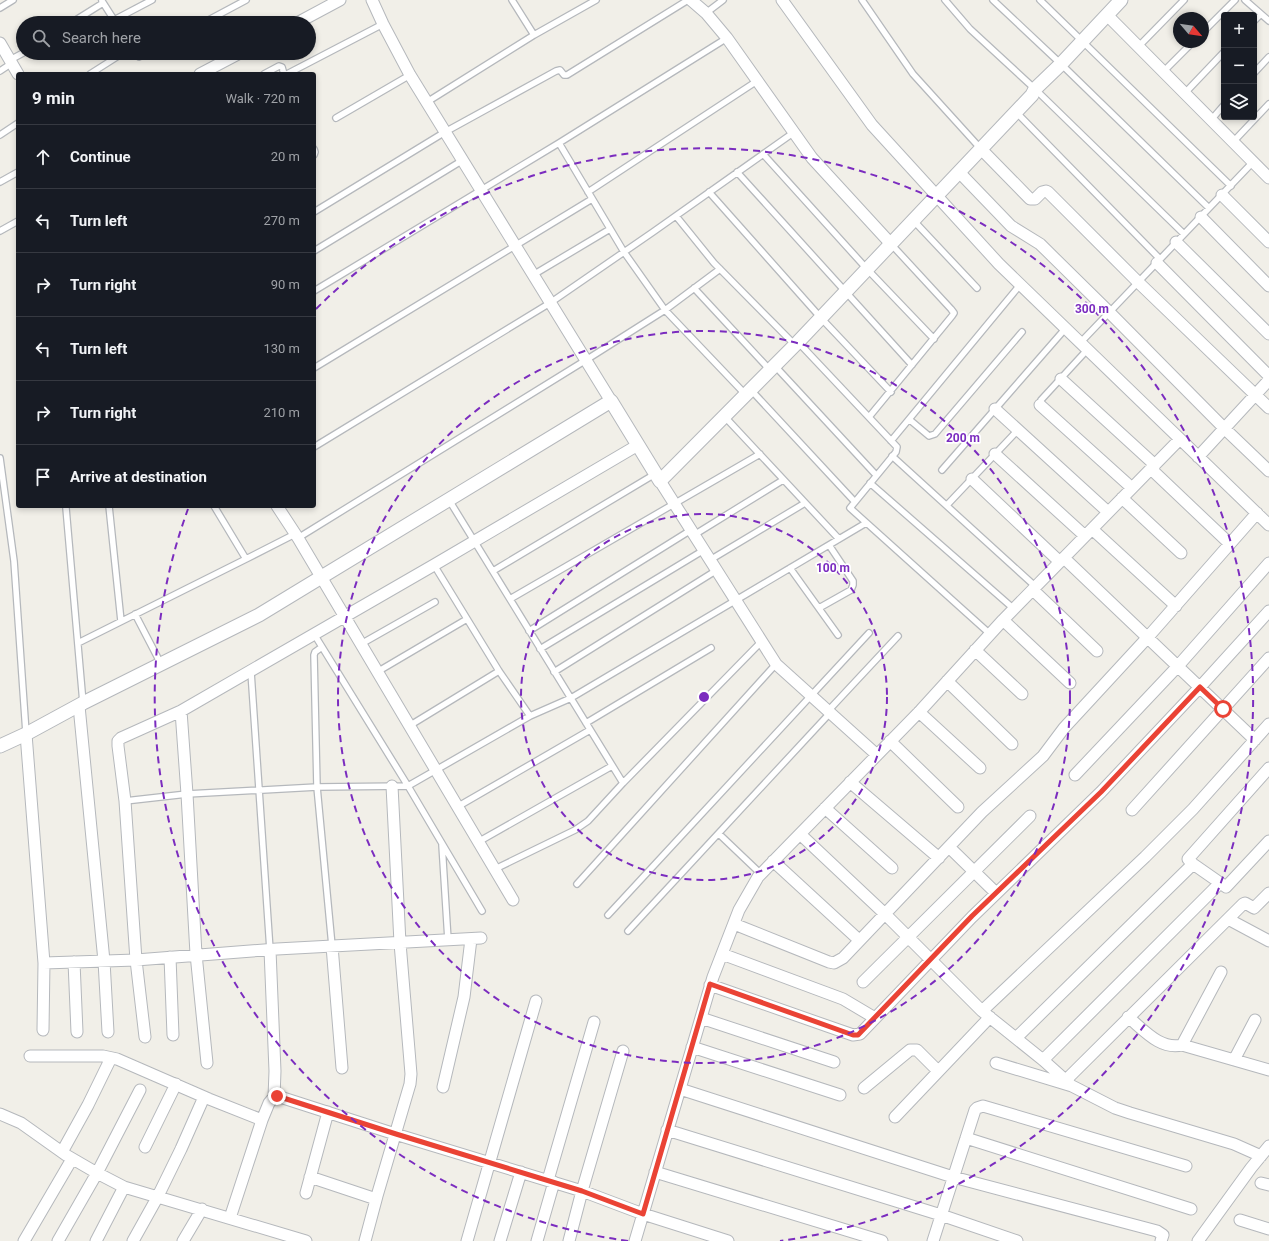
<!DOCTYPE html>
<meta charset="utf-8">
<style>
body{margin:0;font-family:Roboto,sans-serif;background:#242831;color:#f1f3f6}
.controls{position:absolute;right:12px;top:12px;display:grid;overflow:hidden;border-radius:4px;box-shadow:0 2px 6px #0003}
.controls button{width:36px;height:36px;display:grid;place-items:center;padding:0;border:0;border-bottom:1px solid #363941;background:#171b24;color:#f1f3f6;font:20px sans-serif}
.compass{position:absolute;left:1173px;top:12px;width:36px;height:36px;border-radius:50%;background:#171b24;box-shadow:0 2px 6px #0003;rotate:119deg}
.stop{position:absolute;width:12px;height:12px;margin:-9px;border:3px solid #ea4335;border-radius:50%;background:#fff}
.stop.end{background:#ea4335;border-color:#fff;box-shadow:0 1px 4px #0008}
.list{margin:0;padding:0;list-style:none}
h2{display:flex;justify-content:space-between;align-items:center;height:52px;margin:0;padding:0 16px;font-size:17px}
h2 small{font-size:13px;font-weight:400;color:#9ea1a6}
.list li{display:grid;grid-template-columns:26px 1fr auto;gap:12px;align-items:center;box-sizing:border-box;height:64px;padding:0 16px;border-top:1px solid #363941}
.list b{display:block;font-size:15px;white-space:nowrap}
.list em{font-size:13px;font-style:normal;color:#9ea1a6}
.icon{flex:none;width:22px;height:22px;fill:none;stroke:currentColor;stroke-width:2;stroke-linecap:round;stroke-linejoin:round}
.map{position:relative;flex:none;width:1269px;height:1241px;overflow:hidden}
.search{position:absolute;background:#171b24;box-shadow:0 2px 6px #0003;left:16px;top:16px;width:300px;height:44px;display:flex;align-items:center;gap:10px;box-sizing:border-box;padding:0 14px;border-radius:22px;color:#9ea1a6;font-size:15px}
.panel{position:absolute;background:#171b24;box-shadow:0 2px 6px #0003;left:16px;top:72px;width:300px;height:436px;border-radius:4px}
.map>svg:first-child{display:block}
.lines{fill:none;stroke-linecap:round;stroke-linejoin:round}
.service-casing{stroke:#b5b8bc;stroke-width:8}
.minor-casing{stroke:#b5b8bc;stroke-width:13}
.tertiary-casing{stroke:#b5b8bc;stroke-width:15}
.service{stroke:#fff;stroke-width:5.5}
.minor{stroke:#fff;stroke-width:11}
.tertiary{stroke:#fff;stroke-width:13}
.route{stroke:#ea4335;stroke-width:5}
.ring{fill:none;stroke:#7b2cbf;stroke-width:2;stroke-dasharray:7 5}
.centre{fill:#7b2cbf;stroke:#fff;stroke-width:2}
.ring-label{font-size:12px;text-anchor:middle;font-weight:bold;fill:#7b2cbf;stroke:#fff;stroke-width:3.5;stroke-linejoin:round;paint-order:stroke}
</style>
<div class="map">
<svg width="1269" height="1241" viewBox="0 0 1269 1241">
<rect width="100%" height="100%" fill="#f1efe8"/>
<g class="lines">
<defs>
<path id="service" d="M512 0 534 35
M862 0 913 74 981 149
M945 0 970 29 1035 89 1184 234
M993 0 1061 64 1209 208
M1040 0 1231 186
M1245 0 1269 21
M102 1 116 23
M0 8 13 0
M706 13 723 0
M114 20 152 0
M1254 21 1261 14
M71 23 103 3
M203 23 246 0
M1203 32 1235 0
M1138 47 1184 0
M135 53 139 57 147 53
M10 60 23 53
M0 71 12 63
M1163 72 1193 42
M1254 73 1269 57
M90 74 123 53
M264 74 279 66 282 67 284 74
M287 74 383 24
M1184 94 1224 52
M427 102 534 35 596 0
M1016 112 1160 259
M336 118 410 75
M1211 120 1224 105
M0 135 18 123
M1233 142 1269 104
M559 143 624 252 665 310 746 395
M314 149 315 152 314 155
M763 154 867 269 934 339
M737 172 912 365
M0 182 18 172
M588 192 757 81
M709 192 821 318 891 392
M314 212 445 132 556 71 560 70 564 75H567L688 0
M676 216 714 263 795 345
M913 220 977 288
M0 231 18 221
M314 251 463 160
M533 275 610 229
M694 288 770 370
M314 291 559 143 727 38
M798 342 897 447 896 452 850 508 990 634
M1080 343 1253 162
M775 366 876 475
M314 368 592 199
M751 390 855 502
M1040 405 1041 400 1087 350
M725 417 839 539
M869 417 952 316 954 313 951 309 891 244
M910 420 929 436 935 434 1022 332
M891 441 1020 285
M314 447 550 303 653 232 793 133
M892 456 1036 587
M0 458 14 561 26 733
M942 470 1065 329
M870 483 1014 609
M449 500 623 783
M947 505 1018 430
M109 506 121 621
M214 506 246 559 295 534
M66 508 83 703
M694 535 783 480
M298 538 586 360 665 310 720 269
M710 560 805 503
M434 565 499 671 530 716
M790 568 838 635
M493 571 655 474
M510 599 760 454
M819 608 851 590 853 585V581L829 545
M135 614 161 664
M529 631 691 530
M314 634 408 786 482 911
M78 643 246 559
M361 644 435 602
M322 647 315 652 314 655 317 787 332 946
M540 649 704 550
M251 672 270 950
M377 672 467 619
M554 672 717 570
M828 711 898 636
M586 723 711 648
M409 726 499 671
M125 801 187 794 317 787 408 786 530 716 571 698 866 523
M457 807 590 730
M719 834 761 874
M478 842 612 766
M442 845 448 940
M495 869 575 830 588 821 623 783 762 641
M577 884 776 664
M608 915 869 633
M628 931 830 713"/>
<path id="minor" d="M372 0 383 24 410 75 611 401
M691 0 706 13 727 38 812 158 891 244
M782 0 872 125 999 264 1269 525
M1107 15 1269 178
M297 23 340 0
M0 43 18 74
M200 74 240 53
M981 149 1030 199H1035L1042 192 1046 191 1048 192 1138 282 1269 408
M959 172 1011 226 1040 244 1109 312 1224 428 1269 471
M1222 195 1269 242
M1201 217 1269 286
M1176 242 1269 334
M1157 263 1269 376
M1061 379 1155 465
M1040 405 1132 488
M995 409 1108 512
M995 454 1085 536
M1198 457 1269 380
M1151 469 1230 544
M972 479 1060 562
M660 481 776 664 877 755
M1122 498 1181 553
M277 506 298 538 513 900
M1092 529 1176 606
M1064 558 1255 740
M1033 590 1097 651
M1003 620 1070 683
M975 650 1022 694
M947 681 1012 744
M79 706 104 961 108 1032
M181 711 187 794 196 954 207 1063
M919 712 980 768
M26 734 44 963 43 1030
M890 741 958 807
M1269 768 1188 859 1193 864 1226 887 1269 841
M1075 775 1178 666 1269 563
M850 782 939 858
M825 808 892 868
M1132 810 1269 658
M800 834 885 914 982 1011 1043 1060 1072 1086 1115 1108 1130 1113 1234 1144 1261 1156
M949 847 996 893
M773 861 859 940
M1228 919 1269 941
M734 924 829 962 834 963 843 958 982 812 1043 756 1064 728 1148 637 1257 513
M332 946 342 1068
M270 950 275 1071 274 1097
M722 954 843 999 875 1018
M170 957 173 1035
M74 962 77 1032
M44 963 136 960 277 949 481 938
M863 982 1030 816
M710 985 853 1035 860 1034 972 917 1101 792 1200 687 1269 611
M982 1011 1145 857 1193 809 1269 724
M1128 1017C1144 1030 1160 1050 1182 1045L1269 1070
M701 1018 834 1062
M145 1037 136 960 125 801 118 746V741L121 738 181 711 434 565 638 445
M1016 1038 1193 864
M1182 1045 1221 972
M692 1047 840 1095
M30 1056H103L117 1059 209 1099 262 1120
M1043 1060 1220 883
M1234 1060 1255 1020
M996 1063 1072 1086
M1066 1080 1243 904 1245 903 1254 908 1269 893
M443 1087 464 997 471 939
M864 1088 910 1050H917L938 1071
M680 1089 953 1177 1157 1231 1163 1235 1161 1241
M0 1114 21 1123 66 1155 97 1173 124 1187 306 1241
M895 1117 990 1017
M667 1130 941 1215 1017 1241
M966 1138 1191 1209
M145 1147 176 1084
M62 1152 88 1105 111 1058
M655 1172 882 1241
M310 1177 376 1199
M548 1180 594 1022
M1261 1183 1269 1185
M306 1193 328 1112
M230 1218 262 1120 269 1103 274 1097 277 1096 395 1134 582 1191 643 1214 728 1241
M1240 1220 1269 1229
M24 1241 72 1159
M58 1241 97 1173 140 1090
M96 1241 124 1187
M133 1241 157 1198 181 1149 204 1097
M183 1241 202 1209
M365 1241 377 1196 410 1084 411 1074 400 943 392 786
M467 1241 536 1001
M500 1241 521 1172
M537 1241 554 1182
M569 1241 582 1191 623 1051
M635 1241 713 977 739 910 758 877 921 710 1003 620 1180 439
M933 1241 975 1110 977 1108 983 1106 1186 1166
M1198 1241 1251 1168 1269 1146"/>
<path id="tertiary" d="M0 746 26 734 83 703 259 615 611 401 660 481 798 342 1032 95 1035 89 1061 64 1121 0"/>
</defs>
<!-- service casing -->
<use href="#service" class="service-casing"/>
<!-- minor casing -->
<use href="#minor" class="minor-casing"/>
<!-- tertiary casing -->
<use href="#tertiary" class="tertiary-casing"/>
<!-- service -->
<use href="#service" class="service"/>
<!-- minor -->
<use href="#minor" class="minor"/>
<!-- tertiary -->
<use href="#tertiary" class="tertiary"/>
</g>
<g class="lines">
<!-- route -->
<path class="route" d="M277 1096 396 1134 582 1191 643 1214 710 984 853 1035H858L972 916 1101 792 1200 687 1223 709"/>
</g>
<!-- distance rings -->
<g class="ring">
<circle cx="704" cy="697" r="183"/>
<circle cx="704" cy="697" r="366"/>
<path d="M628 1241A549 549 0 0 1 188 509M316 309A549 549 0 1 1 780 1241"/>
</g>
<circle cx="704" cy="697" r="6" class="centre"/>
<g class="ring-label">
<text x="1092" y="313">300 m</text>
<text x="963" y="442">200 m</text>
<text x="833" y="572">100 m</text>
</g>
</svg>
<div class="controls">
<button>+</button>
<button>−</button>
<button><svg class="icon" aria-label="layers" viewBox="0 0 24 24"><path d="M12 4l9 5-9 5-9-5zM3 14l9 5 9-5"/></svg></button>
</div>
<svg class="compass" viewBox="-18 -18 36 36"><path d="M0-13l5 13h-10z" fill="#e53935"/><path d="M0 13l5-13h-10z" fill="#9ea1a6"/></svg>
<div class="stop" style="left:1223px;top:709px"></div>
<div class="stop end" style="left:277px;top:1096px"></div>
<div class="search"><svg class="icon" aria-label="search" viewBox="0 0 24 24"><circle cx="10" cy="10" r="6"/><path d="M15 15l6 6"/></svg>Search here</div>
<section class="panel">
<h2>9 min<small>Walk · 720 m</small></h2>
<ul class="list">
<li><svg class="icon" aria-label="ahead" viewBox="0 0 24 24"><path d="M12 20V5M6 11l6-6 6 6"/></svg><div><b>Continue</b></div><em>20 m</em></li>
<li><svg class="icon" aria-label="left" viewBox="0 0 24 24"><path d="M17 20v-9H6M10 6l-5 5 5 5"/></svg><div><b>Turn left</b></div><em>270 m</em></li>
<li><svg class="icon" aria-label="right" viewBox="0 0 24 24"><path d="M7 20v-9h11M14 6l5 5-5 5"/></svg><div><b>Turn right</b></div><em>90 m</em></li>
<li><svg class="icon" aria-label="left" viewBox="0 0 24 24"><path d="M17 20v-9H6M10 6l-5 5 5 5"/></svg><div><b>Turn left</b></div><em>130 m</em></li>
<li><svg class="icon" aria-label="right" viewBox="0 0 24 24"><path d="M7 20v-9h11M14 6l5 5-5 5"/></svg><div><b>Turn right</b></div><em>210 m</em></li>
<li><svg class="icon" aria-label="arrive" viewBox="0 0 24 24"><path d="M6 21V4h12l-3 4 3 4H6"/></svg><div><b>Arrive at destination</b></div></li>
</ul>
</section>
</div>
